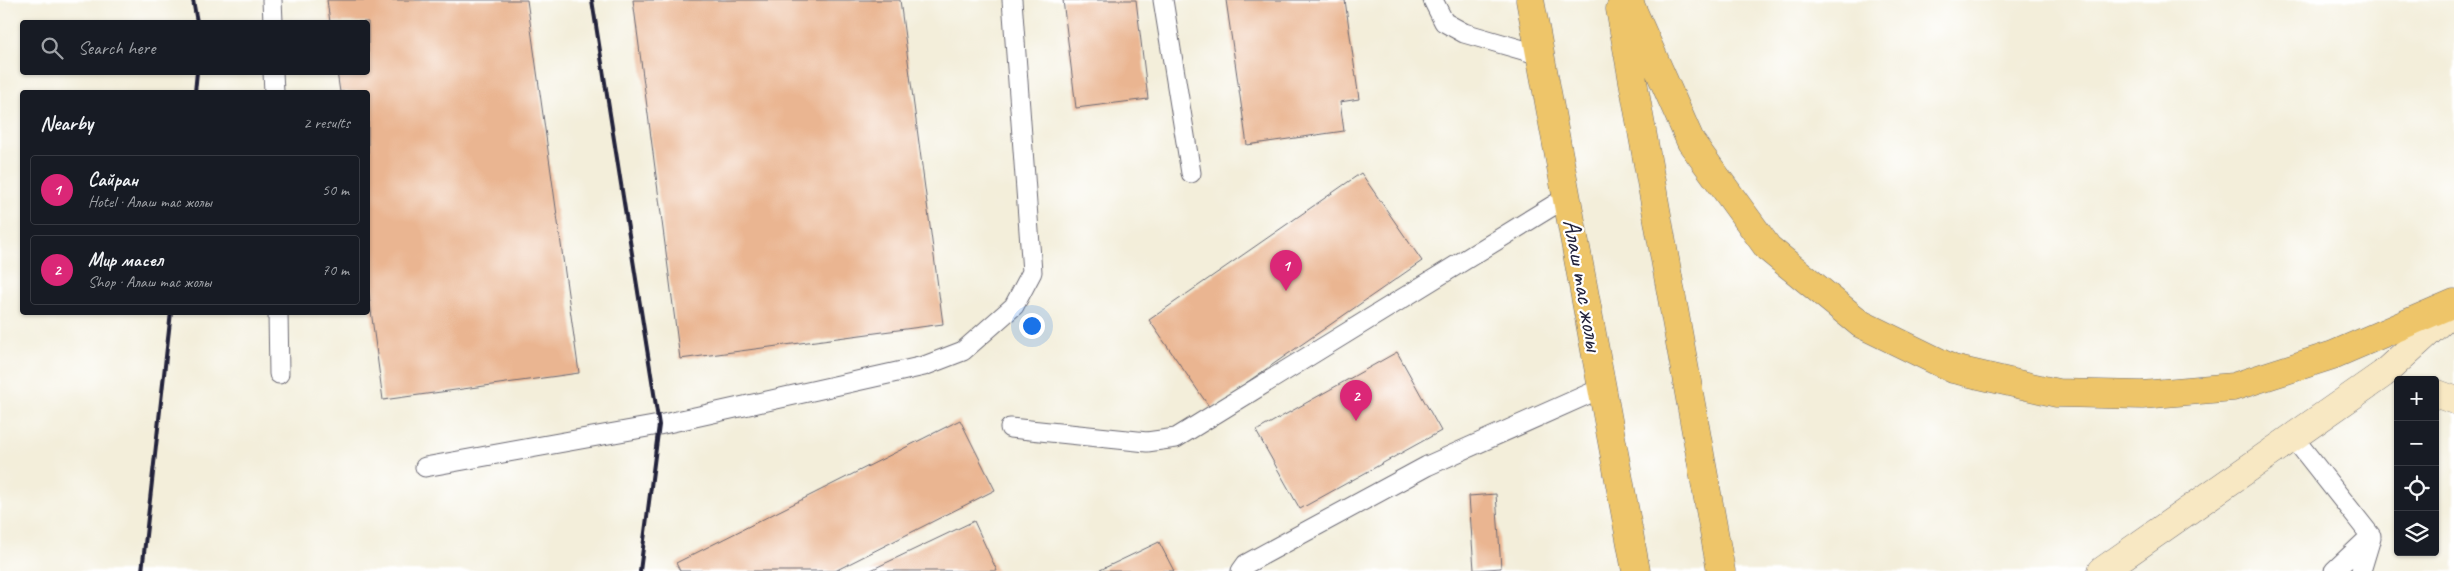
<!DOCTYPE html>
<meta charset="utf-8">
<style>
body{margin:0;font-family:Caveat,sans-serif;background:#242831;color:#f1f3f6}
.controls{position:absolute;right:15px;bottom:15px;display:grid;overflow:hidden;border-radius:5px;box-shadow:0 1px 4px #0004}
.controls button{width:45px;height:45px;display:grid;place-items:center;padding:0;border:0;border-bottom:1px solid #363941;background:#171b24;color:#f1f3f6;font:25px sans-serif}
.you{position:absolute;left:1031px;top:325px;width:18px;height:18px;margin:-12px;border:4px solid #fff;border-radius:50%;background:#1a73e8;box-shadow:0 0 0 8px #1a73e833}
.badge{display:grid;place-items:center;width:32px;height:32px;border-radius:50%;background:#db2777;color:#fff;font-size:16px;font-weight:700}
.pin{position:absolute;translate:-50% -41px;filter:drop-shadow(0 1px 2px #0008)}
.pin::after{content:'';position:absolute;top:26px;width:18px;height:15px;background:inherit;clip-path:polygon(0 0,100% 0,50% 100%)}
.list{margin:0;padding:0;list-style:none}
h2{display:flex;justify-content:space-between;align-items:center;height:65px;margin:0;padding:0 20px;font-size:21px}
h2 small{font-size:16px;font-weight:400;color:#9ea1a6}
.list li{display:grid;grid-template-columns:32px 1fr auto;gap:15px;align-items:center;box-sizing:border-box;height:70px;margin:0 10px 10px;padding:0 10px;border:1px solid #363941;border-radius:5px}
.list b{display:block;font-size:19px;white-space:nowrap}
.list p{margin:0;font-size:16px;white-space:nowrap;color:#9ea1a6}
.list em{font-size:16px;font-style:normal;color:#9ea1a6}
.icon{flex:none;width:28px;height:28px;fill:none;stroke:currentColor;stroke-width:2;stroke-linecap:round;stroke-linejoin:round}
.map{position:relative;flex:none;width:2454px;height:571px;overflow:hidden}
.search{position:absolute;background:#171b24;box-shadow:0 1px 4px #0004;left:20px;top:20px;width:350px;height:55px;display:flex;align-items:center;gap:12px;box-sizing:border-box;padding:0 18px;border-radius:5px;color:#9ea1a6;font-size:19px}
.panel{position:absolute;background:#171b24;box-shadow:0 1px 4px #0004;left:20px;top:90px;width:350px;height:225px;border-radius:5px}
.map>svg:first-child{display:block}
.building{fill:#eab591}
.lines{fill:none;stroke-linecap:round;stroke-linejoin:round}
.lane-casing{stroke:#6b6973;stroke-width:21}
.secondary-casing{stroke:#6b6973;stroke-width:29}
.primary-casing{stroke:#6b6973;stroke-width:29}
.lane{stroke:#fff;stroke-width:19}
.secondary{stroke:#f8e8c3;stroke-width:28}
.primary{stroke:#eec569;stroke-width:28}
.rail{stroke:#22223b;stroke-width:4}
.labels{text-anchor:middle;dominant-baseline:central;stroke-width:4.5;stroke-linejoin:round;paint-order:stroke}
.street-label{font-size:25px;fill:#22223b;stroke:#fff}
</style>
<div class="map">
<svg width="2454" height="571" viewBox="0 0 2454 571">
<rect width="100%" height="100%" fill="#fff"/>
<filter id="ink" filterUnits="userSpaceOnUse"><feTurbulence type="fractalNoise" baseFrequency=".02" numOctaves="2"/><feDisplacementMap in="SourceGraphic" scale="10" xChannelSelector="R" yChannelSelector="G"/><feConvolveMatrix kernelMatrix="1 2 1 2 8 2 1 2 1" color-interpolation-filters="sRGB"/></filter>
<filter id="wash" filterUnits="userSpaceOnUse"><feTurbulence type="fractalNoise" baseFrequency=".0096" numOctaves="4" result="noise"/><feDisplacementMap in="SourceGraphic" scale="20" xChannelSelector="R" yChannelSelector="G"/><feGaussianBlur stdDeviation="1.12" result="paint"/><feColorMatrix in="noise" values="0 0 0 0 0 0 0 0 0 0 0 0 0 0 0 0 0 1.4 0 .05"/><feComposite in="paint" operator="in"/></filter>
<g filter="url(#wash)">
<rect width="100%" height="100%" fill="#f3eeda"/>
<g id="blocks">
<!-- building -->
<path class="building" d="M327 0H527L579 373 383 400 368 288V92H340L337 72H368V22H330Z
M633 0H900L943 324 680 359Z
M1063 0H1136L1148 99 1076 108Z
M1226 0H1345L1359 99 1340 102 1344 131 1247 145Z
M1361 173 1422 261 1210 408 1149 320Z
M1397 352 1441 431 1300 509 1256 431Z
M960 420 995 490 835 571H680L676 563Z
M1496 494 1501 568 1474 570 1469 496Z
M974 521 997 571H869Z
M1159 542 1174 571H1098Z"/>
</g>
</g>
<g filter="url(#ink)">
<use href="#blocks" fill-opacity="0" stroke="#6b6973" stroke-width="1"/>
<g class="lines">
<defs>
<path id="lane" d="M272 0 273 22
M1163 0 1191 173
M1433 0 1444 22 1464 33 1540 55
M273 72 274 92
M278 312 279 374
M1010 428 1147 442 1176 438 1567 197
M2293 437 2371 536 2334 571
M425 467 659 425 924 366 963 351 1014 306 1032 272 1012 0
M1241 571 1246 564 1427 466 1602 388
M2361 571 2371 538"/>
<path id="secondary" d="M2435 393 2454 400
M2102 571 2383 374 2454 309"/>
<path id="primary" d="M1530 0 1636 571
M1628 0 1691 142 1768 248 1861 324 1953 369 2057 393 2142 395 2233 387 2333 355 2454 303
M1620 9 1721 571"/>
</defs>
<!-- lane casing -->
<use href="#lane" class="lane-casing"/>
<!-- secondary casing -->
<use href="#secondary" class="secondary-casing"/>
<!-- primary casing -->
<use href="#primary" class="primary-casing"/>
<!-- lane -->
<use href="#lane" class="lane"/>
<!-- secondary -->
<use href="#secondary" class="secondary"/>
<!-- primary -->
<use href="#primary" class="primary"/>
<!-- rail -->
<path class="rail" d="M193 0 197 22
M592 0 659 425 640 571
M195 92 197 72
M142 571 171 312"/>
</g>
</g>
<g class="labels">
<!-- street labels -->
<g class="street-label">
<text transform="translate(1583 285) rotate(80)">Алаш тас жолы</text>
</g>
</g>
</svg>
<div class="controls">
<button>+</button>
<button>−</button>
<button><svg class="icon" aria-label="locate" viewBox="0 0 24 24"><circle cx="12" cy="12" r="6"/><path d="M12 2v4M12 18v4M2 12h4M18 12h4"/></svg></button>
<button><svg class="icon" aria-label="layers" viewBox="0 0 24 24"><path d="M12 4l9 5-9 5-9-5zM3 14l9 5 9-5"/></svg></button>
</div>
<div class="you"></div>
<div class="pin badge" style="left:1286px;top:291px">1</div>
<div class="pin badge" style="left:1356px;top:421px">2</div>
<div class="search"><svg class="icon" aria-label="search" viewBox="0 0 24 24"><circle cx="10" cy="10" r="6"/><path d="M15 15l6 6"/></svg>Search here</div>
<section class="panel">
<h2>Nearby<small>2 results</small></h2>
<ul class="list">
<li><span class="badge">1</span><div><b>Сайран</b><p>Hotel · Алаш тас жолы</p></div><em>50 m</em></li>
<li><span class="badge">2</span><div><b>Мир масел</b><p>Shop · Алаш тас жолы</p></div><em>70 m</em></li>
</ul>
</section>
</div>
